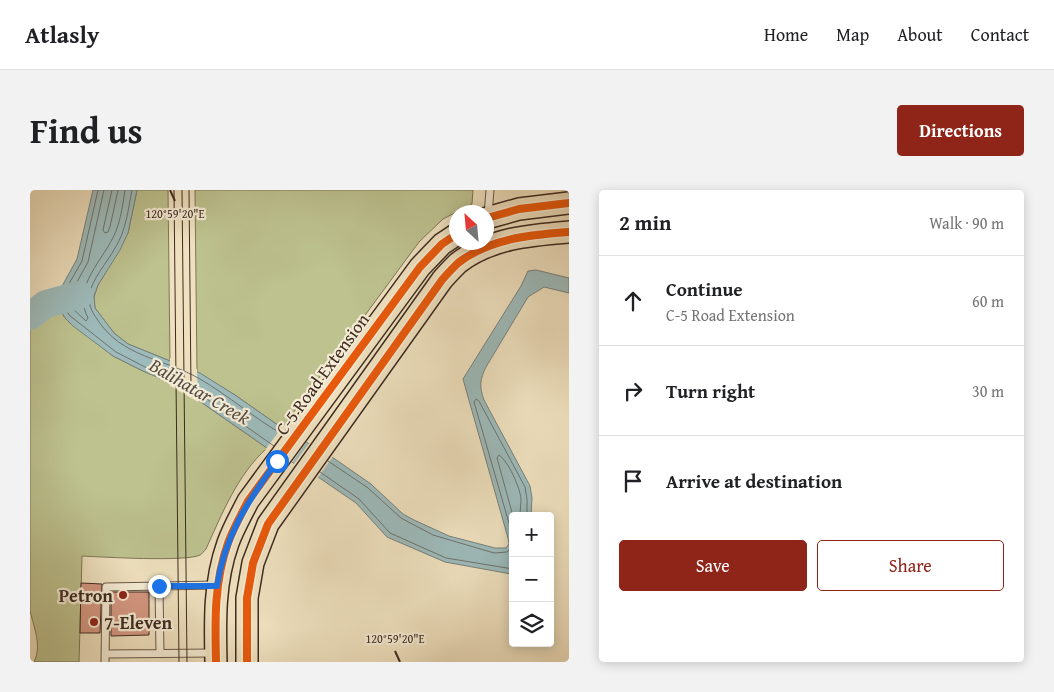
<!DOCTYPE html>
<meta charset="utf-8">
<style>
body{margin:0;font-family:"Gentium Book Plus",serif;background:#f2f2f2;color:#202124}
.controls{position:absolute;right:15px;bottom:15px;display:grid;overflow:hidden;border-radius:5px;box-shadow:0 2px 12px #0003}
.controls button{width:45px;height:45px;display:grid;place-items:center;padding:0;border:0;border-bottom:1px solid #e0e0e0;background:#fff;color:#202124;font:25px sans-serif}
.compass{position:absolute;left:419px;top:15px;width:45px;height:45px;border-radius:50%;background:#fff;box-shadow:0 2px 12px #0003;rotate:334deg}
.stop{position:absolute;width:15px;height:15px;margin:-11px;border:4px solid #1a73e8;border-radius:50%;background:#fff}
.stop.end{background:#1a73e8;border-color:#fff;box-shadow:0 1px 5px #0008}
.list{margin:0;padding:0;list-style:none}
h2{display:flex;justify-content:space-between;align-items:center;height:65px;margin:0;padding:0 20px;font-size:21px}
h2 small{font-size:16px;font-weight:400;color:#757577}
.list li{display:grid;grid-template-columns:32px 1fr auto;gap:15px;align-items:center;box-sizing:border-box;height:90px;padding:0 20px;border-top:1px solid #e0e0e0}
.list b{display:block;font-size:19px;white-space:nowrap}
.list p{margin:0;font-size:16px;white-space:nowrap;color:#757577}
.list em{font-size:16px;font-style:normal;color:#757577}
.actions{display:flex;gap:10px;padding:15px 20px}
.actions a{flex:1;padding:11px 0;border:1px solid #8f2418;border-radius:5px;text-align:center;font-size:18px;color:#8f2418}
.actions .main{background:#8f2418;color:#fff}
.icon{flex:none;width:28px;height:28px;fill:none;stroke:currentColor;stroke-width:2;stroke-linecap:round;stroke-linejoin:round}
.map{position:relative;flex:none;width:539px;height:472px;overflow:hidden;border-radius:5px}
header{display:flex;align-items:center;gap:30px;box-sizing:border-box;height:70px;padding:0 25px;background:#fff;border-bottom:1px solid #e0e0e0}
header strong{font-size:24px}
nav{display:flex;gap:28px;margin-inline-start:auto;font-size:18px}
.intro{display:flex;align-items:center;justify-content:space-between;box-sizing:border-box;height:120px;padding:0 30px}
h1{margin:0;font-size:35px}
.button{padding:12px 22px;border-radius:5px;background:#8f2418;color:#fff;font-size:18px;font-weight:700}
main{display:flex;gap:30px;padding:0 30px}
aside{flex:1;background:#fff;border-radius:5px;box-shadow:0 2px 12px #0003}
.map>svg:first-child{display:block}
.green{fill:#bdc28f;stroke:#7e7658}
.water{fill:#9dbbbb;stroke:#77817d}
.pier{fill:#efe1bf}
.lines{fill:none;stroke-linecap:round;stroke-linejoin:round}
.shore{stroke:#6e726e;stroke-width:1}
.river{stroke:#9dbbbb;stroke-width:28}
.building{fill:#d49782;stroke:#3e2a21}
.service-casing{stroke:#6a5848;stroke-width:9}
.primary-casing{stroke:#3e2a21;stroke-width:24}
.service{stroke:#f5ecd5;stroke-width:7}
.primary{stroke:#efe1bf;stroke-width:21}
.tram{stroke:#3e2a21;stroke-width:1}
.cycleway-casing{stroke:#f5ecd5;stroke-width:11}
.cycleway{stroke:#e8590c;stroke-width:8}
.route{stroke:#1a73e8;stroke-width:6}
.ticks{fill:none;stroke:#3e2a21;stroke-width:2}
.poi-dot{fill:#8f2418;stroke:#f5ecd5;stroke-width:2}
.labels{text-anchor:middle;dominant-baseline:central;stroke-width:4.5;stroke-linejoin:round;paint-order:stroke}
.street-label{font-size:18px;fill:#3e2a21;stroke:#f5ecd5}
.poi-label{font-size:18px;font-weight:bold;fill:#3e2a21;stroke:#f5ecd5;text-anchor:end}
.water-label{font-size:19px;font-style:italic;fill:#564e48;stroke:#f5ecd5}
.ticks-label{font-size:12px;text-anchor:middle;fill:#3e2a21;stroke:#f5ecd5;stroke-width:4.5;stroke-linejoin:round;paint-order:stroke}
</style>
<header>
<strong>Atlasly</strong>
<nav><a>Home</a><a>Map</a><a>About</a><a>Contact</a></nav>
</header>
<div class="intro"><h1>Find us</h1><a class="button">Directions</a></div>
<main>
<div class="map">
<svg width="539" height="472" viewBox="0 0 539 472">
<rect width="100%" height="100%" fill="#efe1bf"/>
<filter id="stains"><feTurbulence type="fractalNoise" baseFrequency=".004" numOctaves="4"/><feColorMatrix values="0 0 0 0 .2 0 0 0 0 .09 0 0 0 0 .02 0 0 0 .5 -.17"/></filter>
<radialGradient id="worn" r=".72"><stop offset=".6" stop-color="#630" stop-opacity="0"/><stop offset="1" stop-color="#630" stop-opacity=".3"/></radialGradient>
<!-- green -->
<path class="green" d="M107 0H138L140 171 98 154 84 143 65 118 64 107 68 95 98 43Z
M165 0H443L442 14 413 29 389 52 252 238 205 205 167 182Z
M31 121 35 128 83 166 113 181 137 191 168 210 237 258C207 285 192 324 176 359 174 361 172 364 170 365 157 372 72 367 52 366L49 472H4C12 456 4 437 0 421V139L16 127Z"/>
<!-- water -->
<path class="water" d="M63 0H107L98 43 90 60 68 95 64 106 65 118 84 143 98 154 170 183 205 205 252 238 302 267 341 294 373 324 384 330 419 346 465 358H476L479 354 478 348 433 189 491 96 498 81 506 80 539 88V103L514 97 498 107 456 177C450 189 449 197 454 210L500 296 502 308 501 326H483V383L481 384 415 372 357 347 326 313 288 287 237 258 168 210 137 191 113 181 83 166 43 136 35 128 31 121V98L47 69Z"/>
<!-- pier -->
<path class="pier" d="M140 168 167 179 168 212 140 196Z
M253 236 278 250 261 274 235 260Z
M280 252 304 265 287 289 263 275Z"/>
<g class="lines">
<!-- shore -->
<path class="shore" d="M68 0 52 71 36 99V119L39 125 86 162 115 177 139 186 171 205 244 256
M74 0 58 72 42 101V118L56 131 58 128C41 96 75 69 86 41 91 29 93 13 95 0
M82 0 73 40 75 43 78 42 80 37 88 0
M102 0C98 20 96 41 85 58 77 73 63 87 59 105 58 114 62 122 67 129 92 168 134 168 170 189 199 206 224 228 252 244
M298 271 338 298 371 328 403 345 464 363 477 362 483 357
M290 282 329 309 360 343 416 368 483 379
M483 326 467 268 469 265C478 271 490 297 491 309 491 314 490 320 490 326
M483 347 444 212 446 209 449 211 495 297 497 309V326"/>
<!-- river -->
<path class="river" d="M0 126 16 114 49 105"/>
</g>
<!-- building -->
<path class="building" d="M51 393 72 394 70 443H50Z
M81 402H119V445L81 446Z"/>
<g class="lines">
<defs>
<path id="service" d="M458 25 460 0
M129 397 130 463
M75 464 184 463
M75 472 76 397 186 395"/>
<path id="primary" d="M457 28 489 19 539 13
M186 472C185 431 184 392 198 353 203 339 211 325 218 311L390 77 412 54 427 44
M217 472V408L223 373 238 334 412 90C417 84 423 78 428 73 460 48 501 45 539 42"/>
</defs>
<!-- service casing -->
<use href="#service" class="service-casing"/>
<!-- primary casing -->
<use href="#primary" class="primary-casing"/>
<!-- service -->
<use href="#service" class="service"/>
<!-- primary -->
<use href="#primary" class="primary"/>
<!-- tram -->
<path class="tram" d="M144 0 149 472
M152 0 157 472
M159 0 161 198"/>
<defs>
<path id="cycleway" d="M457 28 489 19 539 13
M186 472C185 431 184 392 198 353 203 339 211 325 218 311L390 77 412 54 427 44
M217 472V408L223 373 238 334 412 90C417 84 423 78 428 73 460 48 501 45 539 42"/>
</defs>
<!-- cycleway casing -->
<use href="#cycleway" class="cycleway-casing"/>
<!-- cycleway -->
<use href="#cycleway" class="cycleway"/>
</g>
<g class="lines">
<!-- route -->
<path class="route" d="M129 396H187C195 345 218 311 247 271"/>
</g>
<!-- ticks -->
<path class="ticks" d="M140 0 145 11M365 461 370 472"/>
<!-- markers -->
<g class="poi-dot">
<circle cx="93" cy="405" r="5"/>
<circle cx="64" cy="432" r="5"/>
</g>
<g class="labels">
<!-- street labels -->
<g class="street-label">
<text transform="translate(292 184) rotate(-54)">C-5 Road Extension</text>
</g>
<!-- poi labels -->
<g class="poi-label">
<text x="83" y="405">Petron</text>
<text x="74" y="432" text-anchor="start">7-Eleven</text>
</g>
<!-- water labels -->
<g class="water-label">
<text transform="translate(170 201) rotate(30)">Balihatar Creek</text>
</g>
</g>
<g class="ticks-label">
<text x="145" y="28">120°59'20"E</text>
<text x="365" y="453">120°59'20"E</text>
</g>
<rect width="100%" height="100%" filter="url(#stains)"/>
<rect width="100%" height="100%" fill="url(#worn)"/>
</svg>
<div class="controls">
<button>+</button>
<button>−</button>
<button><svg class="icon" aria-label="layers" viewBox="0 0 24 24"><path d="M12 4l9 5-9 5-9-5zM3 14l9 5 9-5"/></svg></button>
</div>
<svg class="compass" viewBox="-18 -18 36 36"><path d="M0-13l5 13h-10z" fill="#e53935"/><path d="M0 13l5-13h-10z" fill="#757577"/></svg>
<div class="stop" style="left:247px;top:271px"></div>
<div class="stop end" style="left:129px;top:396px"></div>
</div>
<aside>
<h2>2 min<small>Walk · 90 m</small></h2>
<ul class="list">
<li><svg class="icon" aria-label="ahead" viewBox="0 0 24 24"><path d="M12 20V5M6 11l6-6 6 6"/></svg><div><b>Continue</b><p>C-5 Road Extension</p></div><em>60 m</em></li>
<li><svg class="icon" aria-label="right" viewBox="0 0 24 24"><path d="M7 20v-9h11M14 6l5 5-5 5"/></svg><div><b>Turn right</b></div><em>30 m</em></li>
<li><svg class="icon" aria-label="arrive" viewBox="0 0 24 24"><path d="M6 21V4h12l-3 4 3 4H6"/></svg><div><b>Arrive at destination</b></div></li>
</ul>
<div class="actions"><a class="main">Save</a><a>Share</a></div>
</aside>
</main>
